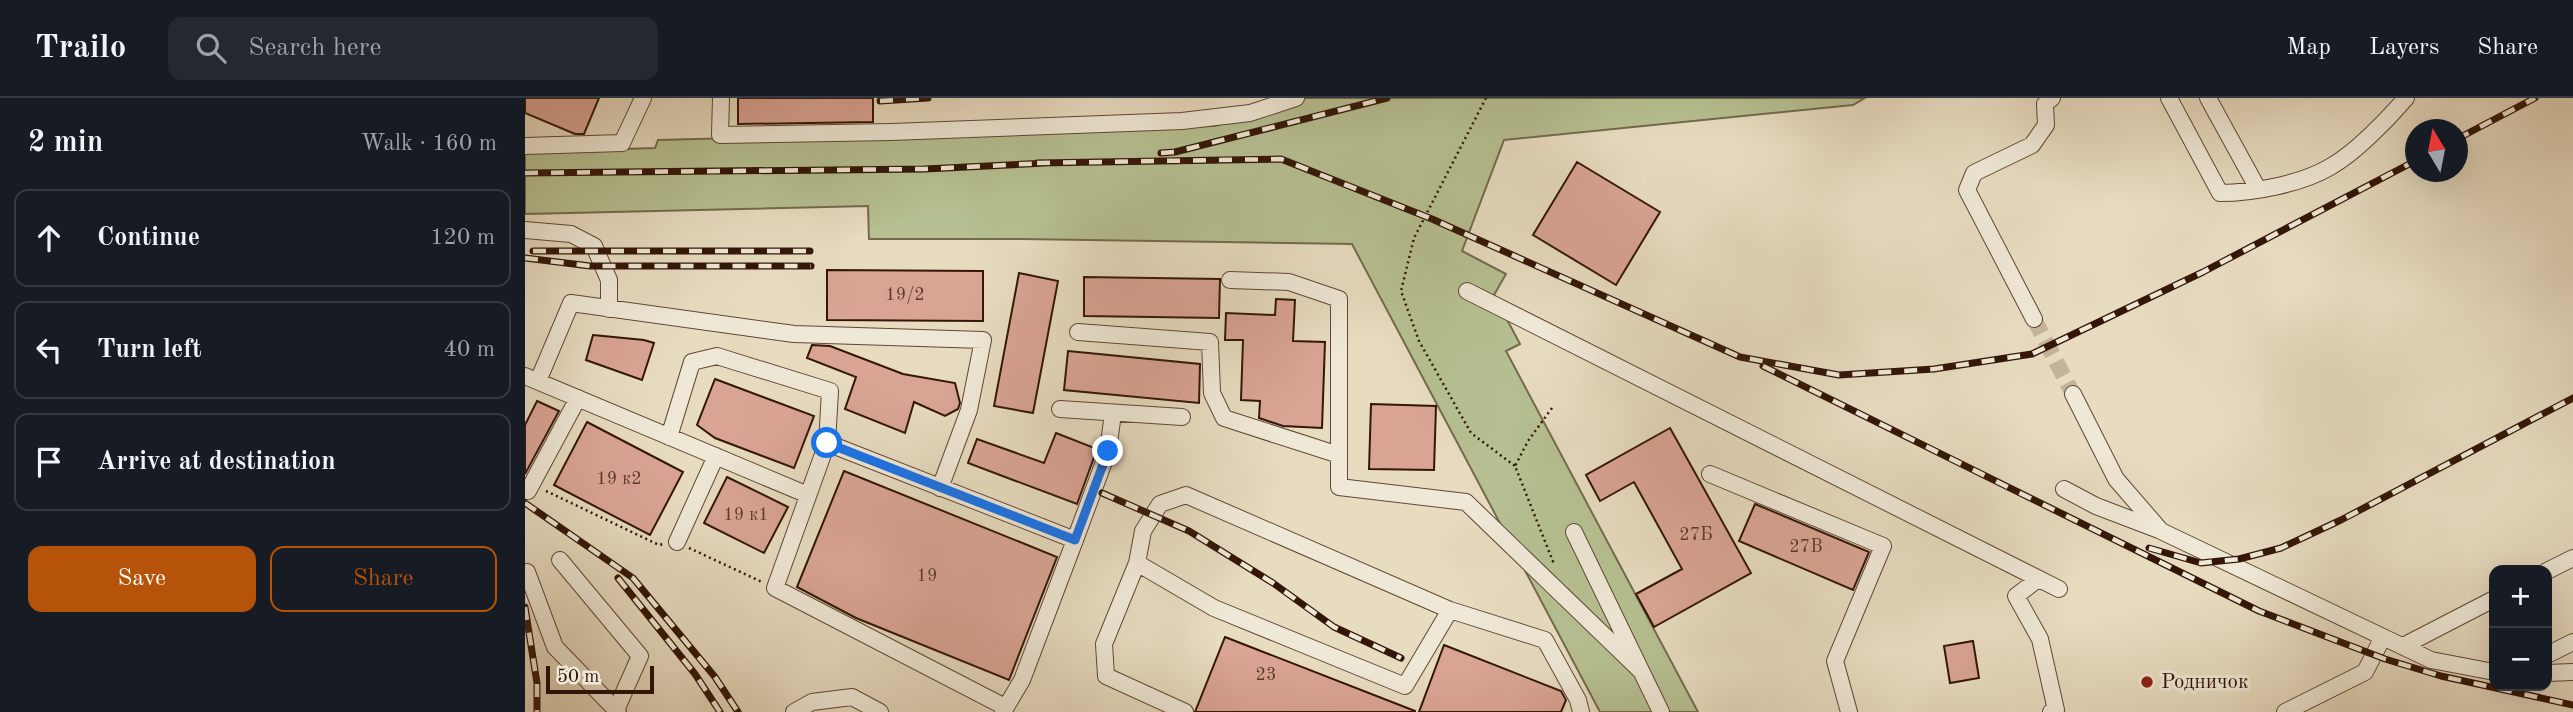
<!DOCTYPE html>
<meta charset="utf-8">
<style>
body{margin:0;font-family:"Old Standard TT",serif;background:#242831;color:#f1f3f6}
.controls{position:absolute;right:21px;bottom:21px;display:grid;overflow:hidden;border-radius:14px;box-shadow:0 7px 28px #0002}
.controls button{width:63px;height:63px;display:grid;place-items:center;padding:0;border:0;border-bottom:2px solid #363941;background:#171b24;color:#f1f3f6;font:35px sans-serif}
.compass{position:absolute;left:1880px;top:21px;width:63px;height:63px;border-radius:50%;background:#171b24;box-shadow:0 7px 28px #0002;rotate:350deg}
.scale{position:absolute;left:21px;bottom:18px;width:108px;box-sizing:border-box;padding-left:7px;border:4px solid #331607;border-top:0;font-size:19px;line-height:24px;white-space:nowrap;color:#331607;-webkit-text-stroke:5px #efe8d6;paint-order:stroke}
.stop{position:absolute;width:21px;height:21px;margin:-16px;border:5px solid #1a73e8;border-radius:50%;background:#fff}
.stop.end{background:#1a73e8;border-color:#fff;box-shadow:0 2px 7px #0008}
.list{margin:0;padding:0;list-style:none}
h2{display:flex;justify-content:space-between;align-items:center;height:91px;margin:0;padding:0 28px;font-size:30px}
h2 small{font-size:23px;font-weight:400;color:#9ea1a6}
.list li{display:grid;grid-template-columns:46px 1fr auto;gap:21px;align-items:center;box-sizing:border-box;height:98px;margin:0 14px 14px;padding:0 14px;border:2px solid #363941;border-radius:14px}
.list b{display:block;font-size:26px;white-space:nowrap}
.list em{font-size:23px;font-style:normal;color:#9ea1a6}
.actions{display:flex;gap:14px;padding:21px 28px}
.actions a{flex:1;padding:16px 0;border:2px solid #b45309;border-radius:14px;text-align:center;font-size:24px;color:#b45309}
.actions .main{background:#b45309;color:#fff}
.icon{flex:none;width:38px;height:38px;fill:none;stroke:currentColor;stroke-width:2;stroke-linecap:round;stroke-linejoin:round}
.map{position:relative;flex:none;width:2048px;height:614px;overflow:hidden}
header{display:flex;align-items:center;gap:42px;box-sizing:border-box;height:98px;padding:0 35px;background:#171b24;border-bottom:2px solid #363941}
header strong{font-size:33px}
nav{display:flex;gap:38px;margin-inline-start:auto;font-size:24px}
.search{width:490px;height:63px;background:#242831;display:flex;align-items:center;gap:18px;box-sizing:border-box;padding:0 24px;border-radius:14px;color:#9ea1a6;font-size:26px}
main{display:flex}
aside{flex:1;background:#171b24}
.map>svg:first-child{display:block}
.green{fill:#b6c092;stroke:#746b4c;stroke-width:2}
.building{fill:#d9a494;stroke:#331607;stroke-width:2}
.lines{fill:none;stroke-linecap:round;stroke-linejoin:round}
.minor-tunnel{stroke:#c3b49b;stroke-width:16;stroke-dasharray:16 8;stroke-linecap:butt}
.minor-casing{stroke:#604735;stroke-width:18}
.path{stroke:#331607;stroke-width:2.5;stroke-dasharray:2 3.5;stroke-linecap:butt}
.minor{stroke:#efe8d6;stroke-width:16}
.rail-casing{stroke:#331607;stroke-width:7}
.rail{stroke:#efe8d6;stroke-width:4.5;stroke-dasharray:13;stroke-linecap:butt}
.route{stroke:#1a73e8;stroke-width:9}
.poi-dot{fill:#8f2418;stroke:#efe8d6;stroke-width:2.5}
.labels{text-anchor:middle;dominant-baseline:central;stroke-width:6;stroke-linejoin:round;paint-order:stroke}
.number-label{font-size:18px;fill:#5c3a2a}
.poi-label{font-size:21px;fill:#331607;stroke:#efe8d6;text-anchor:start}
</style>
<header>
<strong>Trailo</strong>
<div class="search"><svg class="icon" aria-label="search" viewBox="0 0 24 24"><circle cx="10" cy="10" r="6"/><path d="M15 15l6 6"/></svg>Search here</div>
<nav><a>Map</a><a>Layers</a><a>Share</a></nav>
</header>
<main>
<aside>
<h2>2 min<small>Walk · 160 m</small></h2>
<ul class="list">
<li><svg class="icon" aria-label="ahead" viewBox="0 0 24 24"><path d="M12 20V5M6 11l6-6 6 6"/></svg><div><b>Continue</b></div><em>120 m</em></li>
<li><svg class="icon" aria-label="left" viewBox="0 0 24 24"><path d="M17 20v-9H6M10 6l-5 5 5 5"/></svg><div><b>Turn left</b></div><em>40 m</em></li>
<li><svg class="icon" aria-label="arrive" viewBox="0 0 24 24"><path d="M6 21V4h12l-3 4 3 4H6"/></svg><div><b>Arrive at destination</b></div></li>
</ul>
<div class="actions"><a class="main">Save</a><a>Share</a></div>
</aside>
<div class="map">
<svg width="2048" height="614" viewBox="0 0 2048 614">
<rect width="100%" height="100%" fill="#e7dbc0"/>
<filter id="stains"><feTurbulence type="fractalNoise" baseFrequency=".00286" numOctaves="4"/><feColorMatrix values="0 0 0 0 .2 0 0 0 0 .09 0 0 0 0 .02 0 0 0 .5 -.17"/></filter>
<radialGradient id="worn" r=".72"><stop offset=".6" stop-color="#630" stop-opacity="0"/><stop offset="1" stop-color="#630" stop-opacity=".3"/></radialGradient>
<!-- green -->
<path class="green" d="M777 0H1340L1328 7 979 42 937 153 981 176 969 197 995 246 981 253 1173 614H1075L827 146 496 141H344L343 108 0 116V54L130 50 133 42 690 28Z"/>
<!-- building -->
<path class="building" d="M0 0H74L59 36H50L0 15Z
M213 0H348V24L213 26Z
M1052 64 1135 114 1091 187 1008 137Z
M302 172 458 173V223L302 222Z
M494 175 533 183 508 315 469 308Z
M559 179 695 181 694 220 559 218Z
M751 201 770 202 768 243 800 244 797 330 758 328 734 320 735 303 716 302 718 242H700L701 215 750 217Z
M68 237 119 242 129 245 117 282 61 262Z
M287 247 305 248 378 276 430 285 435 305 433 311 420 318 389 304 380 335 320 311 331 279 282 260Z
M543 253 675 266 674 305 539 292Z
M190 281 289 318 269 370 190 340 172 327Z
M12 303 34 313 0 376V327Z
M846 306 911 308 909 372 844 371Z
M62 324 158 374 125 437 29 387Z
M1145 330 1226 475 1129 529 1111 496 1157 471 1109 384 1075 403 1061 377Z
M531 335 572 351 552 406 443 365 452 341 519 365Z
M319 373 532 459 484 582 331 520 272 489Z
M202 379 263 409 239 455 179 425Z
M1230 406 1344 454 1328 492 1214 443Z
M700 539 890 613V614H670Z
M1448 543 1454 580 1425 585 1419 548Z
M919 547 1036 593 1041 602 1036 614H894Z"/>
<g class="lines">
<!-- minor-tunnel -->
<path class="minor-tunnel" d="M1509 221 1548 296"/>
<defs>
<path id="minor" d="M196 0 195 37 366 34 657 23 725 15 771 0
M1644 0 1695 95C1728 95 1776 86 1805 69 1830 55 1862 22 1881 0
M1683 0 1733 91
M0 48 97 45 118 0
M0 132 46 136 69 148 84 182V211
M705 182 764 184 814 201V389L941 404 1116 573
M942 193 1534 491
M1509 221 1442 92 1449 75 1507 47 1521 27 1520 6 1527 0
M553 234 685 244 687 295 699 320 814 357
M0 278 283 397
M13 283 46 205 269 236 458 242 444 312 415 390
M1548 296 1591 381 1636 433 1906 562 1969 574
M535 311 657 319
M144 339 167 264 192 258 305 293 302 345
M1185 376 1358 448 1310 563 1324 614
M1539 391 1571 408 1634 432
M3 393 53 300
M1049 434 1136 614
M550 442 583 353 588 315
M152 444 191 358
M35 462 115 558 91 612
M612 465 579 546 581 578 660 614
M2022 473 2048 460
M2 474 30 549 93 614
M1513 481 1491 498 1515 541 1531 612 1526 614
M925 512 880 588 689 510 612 465 618 433 635 406 661 397 925 512 1020 542 1053 602 1056 614
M1878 548 1969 501
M2022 557 2048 544
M2022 575 2048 574
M269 614 287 604 327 599 355 614
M478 614 497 582 550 442 302 345 250 490 480 609
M1760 614 1840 574 1858 539"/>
</defs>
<!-- minor casing -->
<use href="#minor" class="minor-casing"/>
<!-- path -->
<path class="path" d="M961 0 889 140 876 193 894 243 946 335 990 368
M1027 310 1003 343 990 368 1029 466
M21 393 134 447 138 446
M164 450 237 484"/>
<!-- minor -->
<use href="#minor" class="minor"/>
<defs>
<path id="rail" d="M355 3 403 0
M1932 41 2010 0
M636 55 650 54 862 0
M512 65 756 61 907 121 1215 259 1314 277 1409 271 1507 256 1678 174 1890 63
M0 75 400 71 521 65
M8 153H285
M0 160 65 168H286
M1238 268 1734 513 1860 561 1916 578 2048 607
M577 395 664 433 748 485 809 529 876 560
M0 405 108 480 190 579 213 614
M1624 450 1676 465 1714 461 1756 450 1816 422 2048 300
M93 480 170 576 195 614
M0 509 12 585V614"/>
</defs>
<!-- rail casing -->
<use href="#rail" class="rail-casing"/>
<!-- rail -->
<use href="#rail" class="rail"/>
</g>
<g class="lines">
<!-- route -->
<path class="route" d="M302 345 550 442 583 353"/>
</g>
<!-- markers -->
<circle class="poi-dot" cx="1622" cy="584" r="7"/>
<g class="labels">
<!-- number labels -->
<g class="number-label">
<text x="380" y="197">19/2</text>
<text x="94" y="381">19 к2</text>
<text x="221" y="417">19 к1</text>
<text x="1171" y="437">27Б</text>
<text x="1281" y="449">27В</text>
<text x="402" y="478">19</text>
<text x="741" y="577">23</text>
</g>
<!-- poi labels -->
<g class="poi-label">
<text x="1636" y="584">Родничок</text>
</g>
</g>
<rect width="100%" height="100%" filter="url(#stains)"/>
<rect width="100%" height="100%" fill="url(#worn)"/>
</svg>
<div class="controls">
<button>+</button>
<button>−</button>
</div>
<svg class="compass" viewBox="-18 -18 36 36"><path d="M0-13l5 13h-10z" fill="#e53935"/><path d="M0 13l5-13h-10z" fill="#9ea1a6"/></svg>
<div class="scale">50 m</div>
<div class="stop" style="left:302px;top:345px"></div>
<div class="stop end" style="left:583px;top:353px"></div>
</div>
</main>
